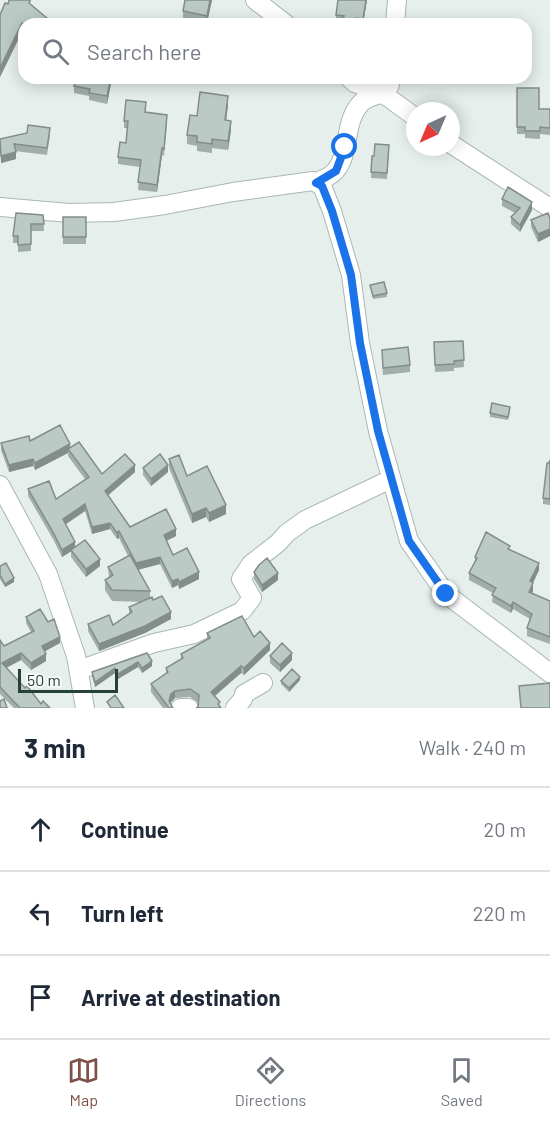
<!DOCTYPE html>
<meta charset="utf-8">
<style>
body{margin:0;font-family:Barlow,sans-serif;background:#f2f2f3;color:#1f2937}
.compass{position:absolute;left:406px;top:102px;width:54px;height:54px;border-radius:50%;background:#fff;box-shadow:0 3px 15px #0003;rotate:224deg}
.scale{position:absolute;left:18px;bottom:15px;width:100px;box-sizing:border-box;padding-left:6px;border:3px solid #24423a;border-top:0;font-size:16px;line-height:21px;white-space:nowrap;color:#24423a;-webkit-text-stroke:4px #f7fbf9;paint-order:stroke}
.stop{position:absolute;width:18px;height:18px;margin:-14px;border:4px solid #1a73e8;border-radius:50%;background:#fff}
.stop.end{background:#1a73e8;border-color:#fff;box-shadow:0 2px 6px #0008}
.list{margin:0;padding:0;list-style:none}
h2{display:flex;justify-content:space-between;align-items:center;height:78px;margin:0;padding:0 24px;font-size:26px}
h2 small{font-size:20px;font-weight:400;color:#747a83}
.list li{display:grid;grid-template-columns:39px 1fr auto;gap:18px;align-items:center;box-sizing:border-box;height:84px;padding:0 24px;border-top:2px solid #e0e1e3}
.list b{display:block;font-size:22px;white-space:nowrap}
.list em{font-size:20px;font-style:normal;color:#747a83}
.icon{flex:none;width:33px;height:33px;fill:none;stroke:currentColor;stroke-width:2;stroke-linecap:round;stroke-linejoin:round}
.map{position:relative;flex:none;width:550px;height:708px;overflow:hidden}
.search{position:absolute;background:#fff;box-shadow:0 3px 15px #0003;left:18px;right:18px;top:18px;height:66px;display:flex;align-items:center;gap:15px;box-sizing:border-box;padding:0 21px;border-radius:18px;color:#747a83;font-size:22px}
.sheet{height:330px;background:#fff}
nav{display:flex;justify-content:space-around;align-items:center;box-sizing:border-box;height:84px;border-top:2px solid #e0e1e3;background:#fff;font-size:16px;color:#747a83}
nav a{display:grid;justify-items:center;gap:3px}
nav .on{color:#7f5249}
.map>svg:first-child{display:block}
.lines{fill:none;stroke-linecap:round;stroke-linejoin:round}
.minor-casing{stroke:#a8b8b2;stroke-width:20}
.minor{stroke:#fff;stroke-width:18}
.wall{fill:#a1aea9}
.shaded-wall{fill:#838d89}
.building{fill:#bbcac4;stroke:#838d89;stroke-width:1.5}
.route{stroke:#1a73e8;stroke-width:8}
</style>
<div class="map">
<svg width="550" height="708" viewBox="0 0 550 708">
<rect width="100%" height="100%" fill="#e6efeb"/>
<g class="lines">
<defs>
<path id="minor" d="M255 0 286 24
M395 24 397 0
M349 78 355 83 382 93 415 117
M451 144 550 208
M316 183C323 179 332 176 336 170 351 152 343 122 361 103 371 92 390 99 391 78
M0 207 69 213 114 212 165 205 233 192 313 181 322 186 332 211 351 275 360 343 378 431 409 541 446 594 550 673
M0 485 48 574 76 656 85 708
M79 670 154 643 194 634 242 611 252 598 241 579 251 564 278 543 287 533 305 520 391 479
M180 708H189
M235 708 243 699 244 694 263 683"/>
</defs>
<!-- minor casing -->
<use href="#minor" class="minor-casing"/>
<!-- minor -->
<use href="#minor" class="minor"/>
</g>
<!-- wall -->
<path class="wall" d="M31 0 24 24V33L22 32 0 77V15L8 4Z
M185 0H212L207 23 183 18V11Z
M367 0 363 24H336V15Z
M112 78 107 104 89 100V96L74 93V86Z
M132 78H145L144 81 132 79Z
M517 88 539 109H550V135L540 134V139L525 138V134H517Z
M228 105 226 121 231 130 228 150 212 148V153L197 151V146L187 144V135L197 116Z
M146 112 167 122 164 156 162 155 157 192 138 190 140 167 118 164V157L126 143 127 128H124V121Z
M50 135 47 155 15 151 16 159 1 163 0 139Z
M389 145 387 179 371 178 372 156H374Z
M502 199 532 210 520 232 511 224V217L515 213 502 206Z
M43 215 44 231H31V251L18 252V243H13V236Z
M63 217H86V244H63Z
M550 218V236L538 242 531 227V220Z
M370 285 387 293V297L373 299Z
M463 341 464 367 454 368V371L435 372 434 349Z
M382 350 410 365V372L383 375Z
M510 410 508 420 490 417V413Z
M30 441 70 448 102 474 135 472 108 495 130 527 176 536 166 541 173 555 199 579 179 589 178 585 172 588 160 564 138 570 150 591V598L153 600 171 619 145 633 99 651 88 631V624L113 625 129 614V607L142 602 112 601 105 590V580L109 578 108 567 128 556 119 538 117 539 110 529 92 534 85 511 66 524 75 547 100 566 86 577 71 557V551L62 557 53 539 28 496V489L56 499 85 479 68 456V453L35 470 33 466 9 472 1 450V443Z
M169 459 187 476 226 514 209 522 206 517 192 523 169 468Z
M550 460V505L543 504V498Z
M143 468 168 472 151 486 143 475Z
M510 550 539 570 533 583V591L532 593 550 601V644L527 636V628L530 619 513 609 511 613 492 602 493 593 469 580V573L475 562V557Z
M0 566 14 582 5 587 0 579Z
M254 572 278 580 262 592 254 579Z
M26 617 60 643 44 651 46 661 31 670 21 660 6 668 41 704 50 708H14L0 694V640L4 646 31 632 26 623Z
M207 633 254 637 270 650 244 675 241 673 215 696 220 706 198 707 199 703 190 697 175 698 170 703 173 708H163L151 692V684L166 673V668L181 659V654L207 640Z
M147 653 152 666 142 673 138 667 118 679 115 673 95 687 92 677V672Z
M270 656 292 660 280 672 270 663Z
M300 680 289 692 281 684V681Z"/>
<!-- shaded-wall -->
<path class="shaded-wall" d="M210 0H212L207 23V16Z
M366 0H367L363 24V19Z
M22 23V32L0 77V68Z
M111 78H112L107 104V96Z
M228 96V105L225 130V120Z
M231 121V130L228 150V141Z
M162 148V155L157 192V185Z
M16 152V159L1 163V156Z
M532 202V210L520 232V225Z
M550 229V236L538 242V234Z
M70 444V452L68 449V453L35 470V463Z
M33 459V466L9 472V465Z
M135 465V472L105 498V491Z
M168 465V472L151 486V479Z
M85 504V511L63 526V519Z
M226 505V514L209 522V513Z
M206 508V517L192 523V514Z
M110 523V529L92 534V527Z
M176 529V536L164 542V535Z
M119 531V538L117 539V533Z
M75 542V549L62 557V550Z
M160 557V564L136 570V563Z
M100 559V566L86 577V569Z
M539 563V570L530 589V581Z
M199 572V579L179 589V582Z
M278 573V580L262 592V585Z
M14 578V582L5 587V584Z
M178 579V585L172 588V581Z
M533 583V591L529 599V592Z
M513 602V609L511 613V606Z
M171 612V619L145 633 99 651V644Z
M60 637V643L42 653V646Z
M270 643V650L244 675V668Z
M21 653V660L2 670V663Z
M292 653V660L280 672V665Z
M46 654V661L31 670V663Z
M152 661V666L142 673V668Z
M138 662V667L118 679V674Z
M241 666V673L211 699V692Z
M115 668V673L95 687V682Z
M300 677V680L289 692V688Z
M175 691V698L171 702 169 708V701L171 694Z"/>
<!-- building -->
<path class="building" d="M9 0H30L29 3 54 24H24L22 23 0 68V15L5 3 8 4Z
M185 0H210L207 16 183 11Z
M338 0H366L363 19 356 18 355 23 343 21 344 16 336 15Z
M159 19 181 24H158Z
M260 22 283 24H260Z
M76 78H111L107 96 89 93 90 89 74 86Z
M517 88H539V109H550V128L540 127V131H525V127H517Z
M200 92 228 96 225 120 231 121 228 141 212 139V144L197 142V136L187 135 190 115 197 116Z
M126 100 146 102 145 112 167 115 164 149 162 148 157 185 138 182 141 160 118 157 120 142 126 143 128 121H124Z
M28 125 50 128 47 148 14 144 16 152 1 156 0 139 27 133Z
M375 144 389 145 387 173 371 172 372 156H374Z
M508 187 532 202 520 225 511 217 520 208 502 199Z
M16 213 43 215 44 224H31V244L18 245V236H13Z
M548 213 550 218V229L538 234 531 220Z
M63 217H86V237H63Z
M384 282 387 293 373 296 370 285Z
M463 341 464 360 454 361V364L435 365 434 342Z
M408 347 410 365 383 368 382 350Z
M492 403 510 407 508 417 490 413Z
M60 425 70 444 35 463 33 459 9 465 1 443 29 436 30 441Z
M79 442 102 474 125 454 135 465 105 491 130 527 166 509 176 529 164 535 173 555 187 548 199 572 179 582 178 579 172 581 160 557 136 563 119 531 117 533 110 523 92 527 85 504 63 519 75 542 62 550 53 532 28 489 49 481 56 499 89 477 68 449Z
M160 454 168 465 151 479 143 468Z
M179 455 187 476 207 466 226 505 209 513 206 508 192 514 169 459Z
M550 460V499L543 498 547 463H549Z
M486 532 510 546 508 549 539 563 530 581 533 583 529 592 550 601V637L527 628 532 614 513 602 511 606 492 595 496 588 469 573 477 558 475 557Z
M85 540 100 559 86 569 71 550Z
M130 555 150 591 112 590 105 580 113 575 108 567Z
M267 558 278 573 262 585 254 572 259 565Z
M6 563 14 578 5 584 0 575V566Z
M162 596 171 612 145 626 99 644 88 624 109 615 113 625 132 612 129 607 152 597 153 600Z
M40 609 48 622 54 619 60 637 42 646 46 654 31 663 21 653 2 663 25 688 27 686 41 704 43 701 50 708H20L0 687V640L4 646 34 631 26 617Z
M242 616 254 637 260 631 270 643 244 668 241 666 211 692 220 702 218 704 221 708H196L198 707 199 695 190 689 175 691 171 694 169 701 173 708H169L151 684 168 672 166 668 183 658 181 654 210 638 207 633Z
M282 643 292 653 280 665 270 656Z
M147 653 152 661 142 668 138 662 118 674 115 668 95 682 92 672Z
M292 669 300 677 289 688 281 681Z
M550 683V708H521L519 686Z
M115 695 124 708H111L107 702Z
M4 699 7 708H0V701Z"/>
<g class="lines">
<!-- route -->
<path class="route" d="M345 147 336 171 316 183 322 186 332 211 351 275 360 343 378 431 409 541 446 594"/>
</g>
</svg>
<svg class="compass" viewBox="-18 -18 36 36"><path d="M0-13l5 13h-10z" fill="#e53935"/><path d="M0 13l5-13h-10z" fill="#747a83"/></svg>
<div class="scale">50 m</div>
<div class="stop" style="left:345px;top:147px"></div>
<div class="stop end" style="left:446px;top:594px"></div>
<div class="search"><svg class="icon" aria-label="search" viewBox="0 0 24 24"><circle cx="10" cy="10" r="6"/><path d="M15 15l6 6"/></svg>Search here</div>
</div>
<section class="sheet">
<h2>3 min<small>Walk · 240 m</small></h2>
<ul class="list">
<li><svg class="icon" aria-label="ahead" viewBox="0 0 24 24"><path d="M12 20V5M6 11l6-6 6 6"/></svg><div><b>Continue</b></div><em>20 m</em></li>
<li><svg class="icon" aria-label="left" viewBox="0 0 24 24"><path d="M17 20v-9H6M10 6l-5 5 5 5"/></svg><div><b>Turn left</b></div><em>220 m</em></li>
<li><svg class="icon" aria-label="arrive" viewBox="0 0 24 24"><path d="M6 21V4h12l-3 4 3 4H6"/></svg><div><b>Arrive at destination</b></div></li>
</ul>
</section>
<nav>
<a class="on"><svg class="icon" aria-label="map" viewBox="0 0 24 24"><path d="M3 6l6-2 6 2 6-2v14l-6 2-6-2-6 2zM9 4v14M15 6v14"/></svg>Map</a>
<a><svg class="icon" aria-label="directions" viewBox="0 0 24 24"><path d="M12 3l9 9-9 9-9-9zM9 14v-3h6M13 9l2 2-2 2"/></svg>Directions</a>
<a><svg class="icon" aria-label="saved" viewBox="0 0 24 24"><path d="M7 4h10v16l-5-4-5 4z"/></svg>Saved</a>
</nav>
